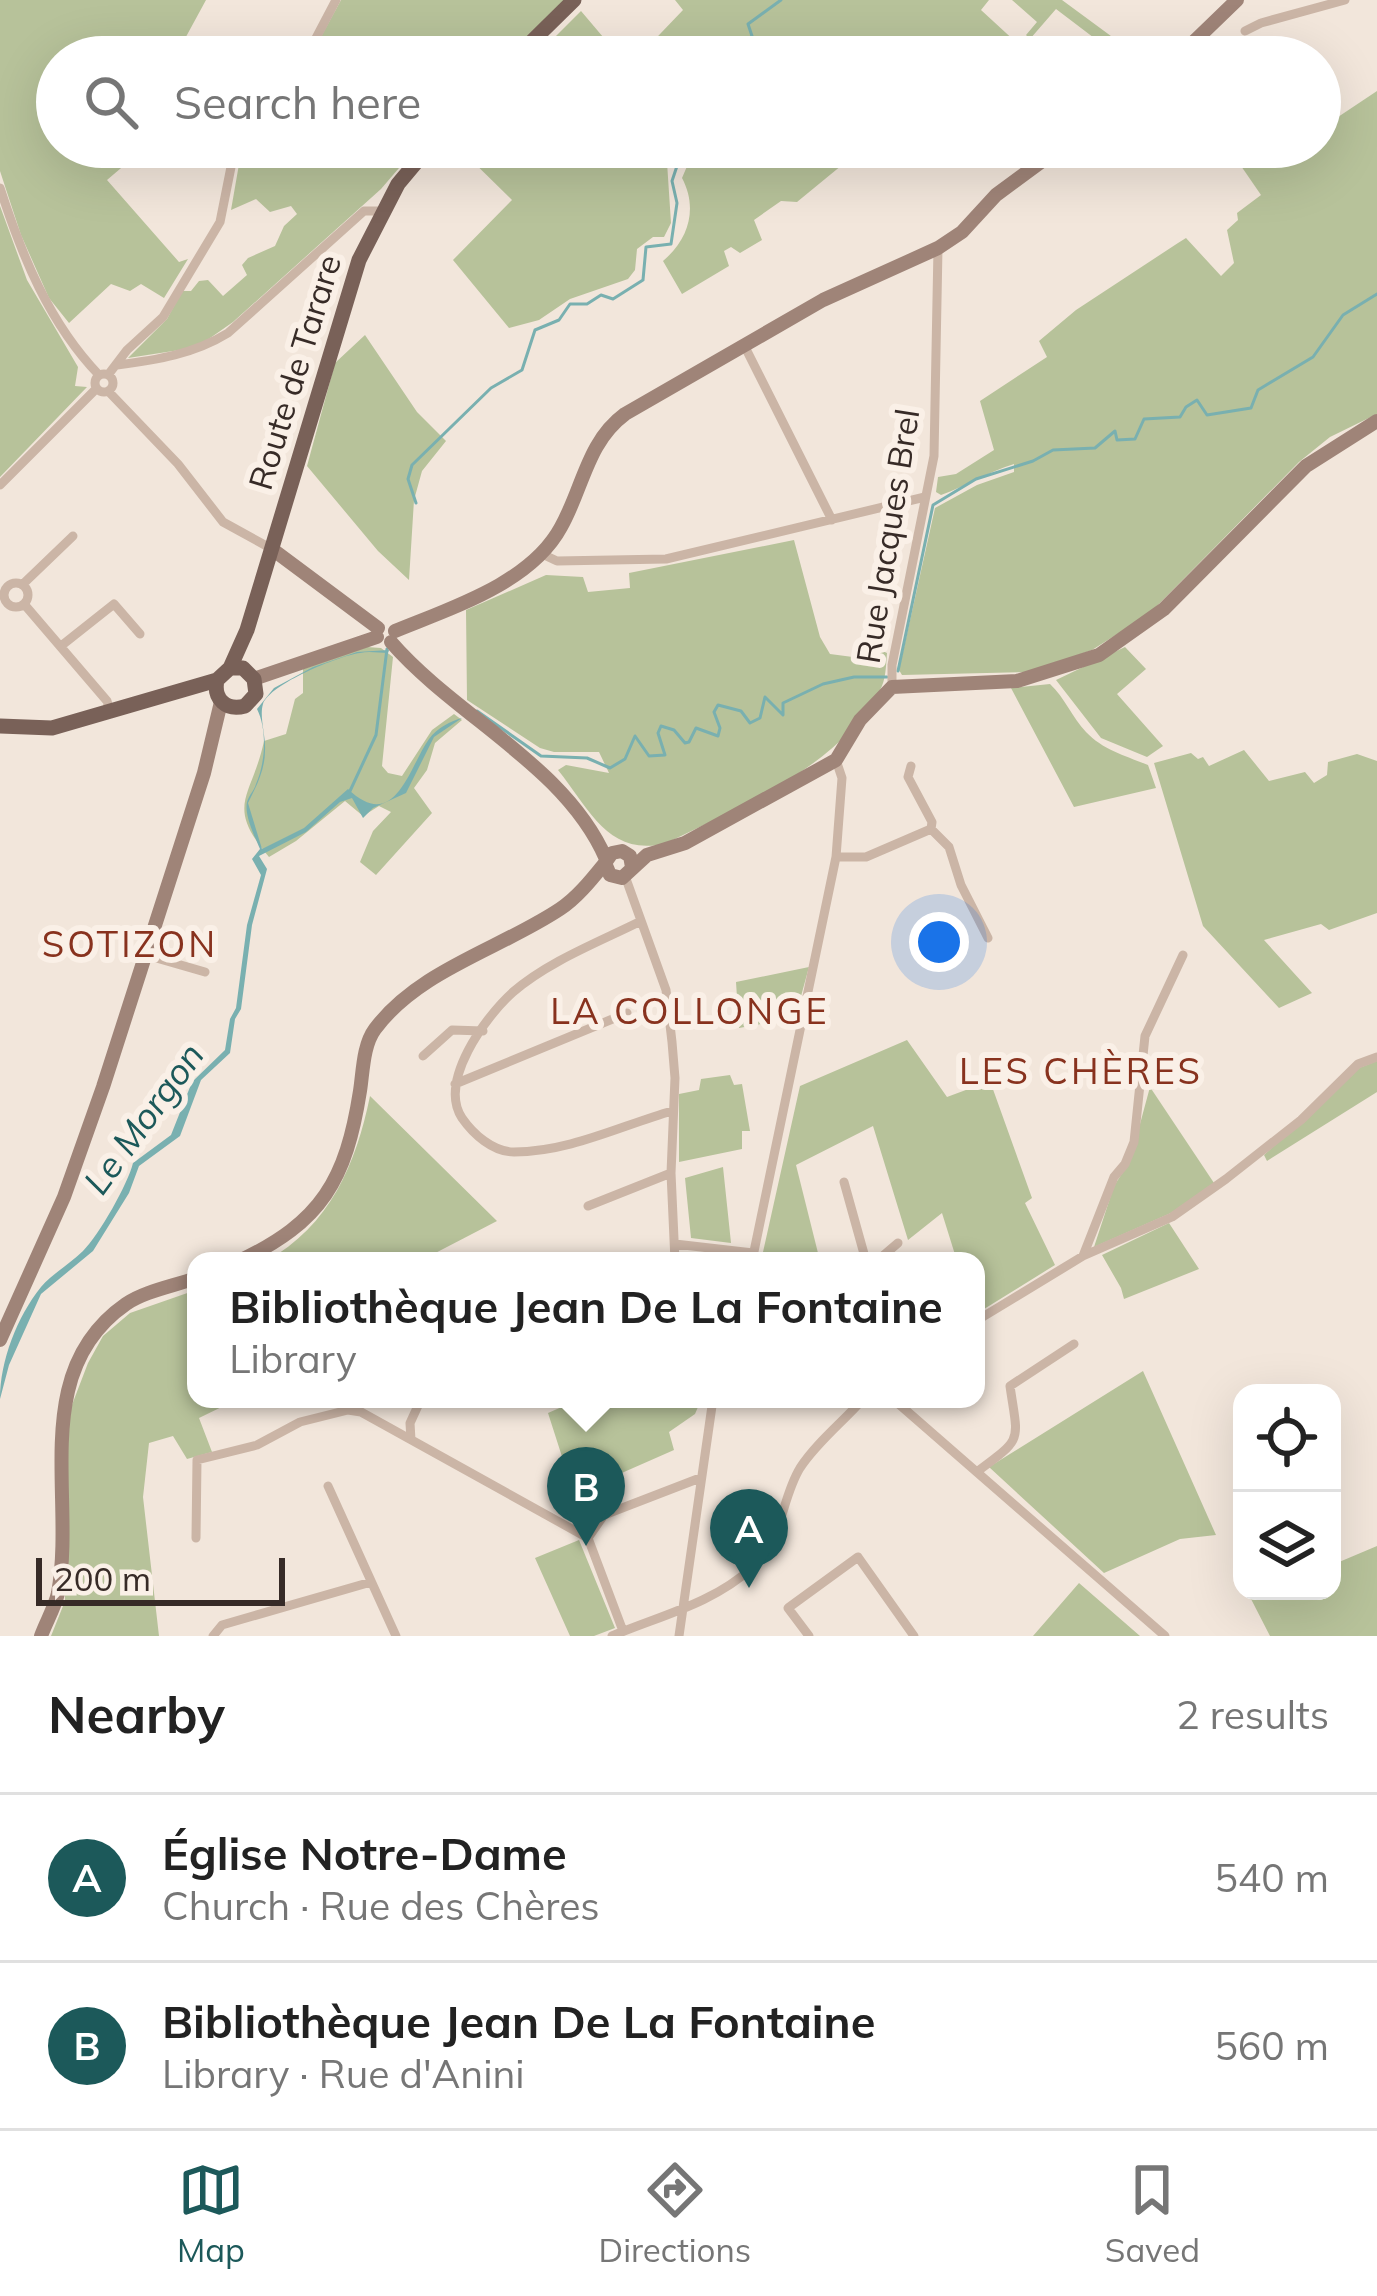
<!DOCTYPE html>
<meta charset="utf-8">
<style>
body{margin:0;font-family:Mulish,sans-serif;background:#f2f2f2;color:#222}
.controls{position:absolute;right:36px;bottom:36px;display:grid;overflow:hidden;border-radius:24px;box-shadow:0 12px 48px #0002}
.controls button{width:108px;height:108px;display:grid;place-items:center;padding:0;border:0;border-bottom:3px solid #e0e0e0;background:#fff;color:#222;font:60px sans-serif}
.scale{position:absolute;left:36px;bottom:30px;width:249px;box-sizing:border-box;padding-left:12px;border:6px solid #372b27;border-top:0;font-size:33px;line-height:42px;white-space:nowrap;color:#372b27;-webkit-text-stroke:9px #faf0e7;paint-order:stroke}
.you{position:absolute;left:939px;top:942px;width:42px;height:42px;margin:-30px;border:9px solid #fff;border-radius:50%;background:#1a73e8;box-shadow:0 0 0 18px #1a73e833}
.badge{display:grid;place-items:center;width:78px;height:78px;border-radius:50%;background:#1c595a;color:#fff;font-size:39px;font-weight:700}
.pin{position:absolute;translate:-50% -99px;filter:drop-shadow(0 3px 6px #0008)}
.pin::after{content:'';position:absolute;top:63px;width:42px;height:36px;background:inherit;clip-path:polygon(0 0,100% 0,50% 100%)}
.popup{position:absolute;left:187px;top:1252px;width:798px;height:156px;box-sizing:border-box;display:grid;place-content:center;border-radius:24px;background:#fff;filter:drop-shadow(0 3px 9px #0005);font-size:39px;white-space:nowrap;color:#767676}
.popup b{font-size:45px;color:#222}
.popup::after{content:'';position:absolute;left:50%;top:100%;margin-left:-24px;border:24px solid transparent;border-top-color:#fff}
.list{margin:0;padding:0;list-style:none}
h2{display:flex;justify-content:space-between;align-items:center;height:156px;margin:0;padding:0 48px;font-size:51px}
h2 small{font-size:39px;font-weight:400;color:#767676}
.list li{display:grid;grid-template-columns:78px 1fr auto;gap:36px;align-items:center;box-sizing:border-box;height:168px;padding:0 48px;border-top:3px solid #e0e0e0}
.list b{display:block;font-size:45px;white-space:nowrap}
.list p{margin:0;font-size:39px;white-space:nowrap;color:#767676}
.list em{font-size:39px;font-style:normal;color:#767676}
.icon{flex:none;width:66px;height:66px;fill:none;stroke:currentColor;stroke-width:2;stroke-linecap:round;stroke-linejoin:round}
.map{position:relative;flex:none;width:1377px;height:1636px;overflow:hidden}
.search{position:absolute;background:#fff;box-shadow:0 12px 48px #0002;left:36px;right:36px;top:36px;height:132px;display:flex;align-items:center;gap:30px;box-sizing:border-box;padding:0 42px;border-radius:66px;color:#767676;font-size:45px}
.sheet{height:492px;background:#fff}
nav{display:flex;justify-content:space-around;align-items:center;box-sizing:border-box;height:168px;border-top:3px solid #e0e0e0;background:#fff;font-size:33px;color:#767676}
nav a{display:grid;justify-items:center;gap:6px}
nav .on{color:#1c595a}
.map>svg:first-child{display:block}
.green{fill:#b7c29a}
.water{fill:#79b0b0}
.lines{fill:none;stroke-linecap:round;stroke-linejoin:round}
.stream{stroke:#79b0b0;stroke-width:3}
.street{stroke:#cbb5a6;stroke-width:9}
.secondary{stroke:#9f8478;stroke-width:14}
.primary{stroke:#796158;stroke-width:15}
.labels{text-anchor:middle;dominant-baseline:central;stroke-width:12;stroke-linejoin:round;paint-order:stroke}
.street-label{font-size:33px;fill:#372b27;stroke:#faf0e7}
.neighbourhood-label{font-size:36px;letter-spacing:3px;fill:#88321e;stroke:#faf0e7}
.water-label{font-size:36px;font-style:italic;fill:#1c595a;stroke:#faf0e7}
</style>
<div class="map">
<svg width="1377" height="1636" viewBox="0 0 1377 1636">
<rect width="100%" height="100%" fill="#f2e6db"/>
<!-- green -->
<path class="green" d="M0 0H206L175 57H57V147H132L134 157 107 180 179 262 188 259 164 298 141 284 130 291 111 284 69 323 49 298 21 235 0 171Z
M341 0H565L505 57H310Z
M675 0H989L981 10 1018 44 1006 57H979L963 42 941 57H730L722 48 721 57H638L683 10Z
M1012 0H1062L1115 39 1106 47 1056 9 1030 39 1026 35 1037 22Z
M581 11 620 57H535Z
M1377 91V414L1330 437 1299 462 1149 614 1092 650 1032 672 902 675 899 670 935 508 977 485 1014 472V464C988 472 966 486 941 495L936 492 938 477 956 474 994 450 980 401 1047 357 1039 341 1076 310 1178 243 1186 238 1221 276 1234 263 1227 230 1238 220 1237 213 1261 195 1228 147H1283L1286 151 1293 147H1320V129Z
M242 147H417L381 189 233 322 203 343 186 349 128 358 167 319 182 291H191L199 281 208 280 223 296 247 275 242 265 248 258 275 246 284 226 297 214 291 206 270 212 256 199 231 210Z
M458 147H666L671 223 664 237H653L637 249 635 270 628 279 570 299 539 320 509 328 453 260 512 200Z
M684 147H864L797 202 781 201 754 220 762 240 740 253 731 247 724 251 729 266 682 294 663 261C689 239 698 208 682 178L688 164Z
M0 206 27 280 78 367 75 386 87 387 0 477Z
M365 335 417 412 446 441 422 471 414 500 409 580 378 551 307 466 335 363Z
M794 540 820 637 830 654 868 659 874 647 887 653C886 665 886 680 880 690 839 767 741 806 667 843 609 858 590 810 558 770L566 765 609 773 599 752H554L540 748 467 700 466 610 546 575 583 577 588 592 630 588 629 573Z
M367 647 381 648 393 657 382 766 388 773 402 776 432 730 454 714 462 720 435 743 427 770 414 788 432 813 376 875 360 862 373 831 391 812 379 806 363 816 345 801 296 841 269 857C224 804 252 798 264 741L286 734 295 699 303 693V669Z
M1125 647 1146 669 1117 694 1163 746 1147 757 1101 738 1056 680Z
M1050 684C1065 698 1072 717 1086 732 1103 750 1126 756 1148 765L1156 788 1074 807 1011 688Z
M1244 750 1269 781 1305 772 1314 783 1327 775 1328 762 1357 754 1377 761V913L1329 930 1321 924 1264 940 1312 993 1279 1008 1203 926 1154 763 1191 753 1198 759 1203 757 1209 766Z
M809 967 795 1018 739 1028 736 982Z
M907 1040 947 1097 990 1081 1032 1198 1025 1203 1055 1265 976 1314V1261H957L942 1213 908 1240 873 1126 796 1165 820 1261H761L800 1086Z
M1377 1061V1092L1267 1161 1264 1155 1359 1068Z
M730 1075 734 1085 742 1084 750 1131H742V1149L679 1162V1094L699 1090 701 1079Z
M1150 1087 1214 1183 1171 1213 1094 1247 1114 1186 1130 1161Z
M370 1096 497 1221 420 1261H266C330 1226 356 1164 370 1096Z
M723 1167 731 1243 691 1238 685 1178Z
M1169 1223 1199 1269 1124 1299 1121 1288 1102 1255Z
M196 1290V1399H238L199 1418 212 1452 187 1459 173 1436 149 1443 143 1497 159 1636H51L65 1601 64 1457 70 1410 88 1363 103 1336 130 1313Z
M1143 1371 1216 1535 1180 1539 1104 1573 989 1467Z
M580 1399H701V1400L695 1414 669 1432 674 1450 574 1494 548 1413Z
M579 1540 615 1628 594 1636H570L535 1558Z
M1377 1546V1636H1270L1251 1599 1270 1591H1332V1565Z
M1079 1583 1140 1636H1033Z"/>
<!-- water -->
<path class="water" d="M389 650 388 653C379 653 369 651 360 653 338 656 270 684 263 704 259 717 266 736 265 751 265 770 256 787 248 803L262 849 304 828 348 789C395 834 409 767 429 739 437 728 451 721 462 718L434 737 406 793 373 808 363 818 352 798 340 802 306 832 259 856 267 869 252 925 241 1009 235 1019 230 1053 201 1080 180 1136 139 1166 129 1193 93 1251 41 1294 9 1365 0 1399C0 1361 17 1317 41 1287 53 1273 70 1264 83 1251 99 1235 128 1184 133 1163L171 1135 192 1082 225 1050 230 1019 236 1008 247 925 261 875 252 859 260 849C255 837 244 815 247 802 249 795 254 791 256 784 266 761 267 729 257 709L274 688 313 667 357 652Z"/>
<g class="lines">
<!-- stream -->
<path class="stream" d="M728 57 752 36 748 24 781 0
M416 503 408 479 412 465 491 388 522 370 535 330 559 320 570 304H587L601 295 613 299 643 280 646 247 671 244 677 203 672 181 679 160 673 147
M898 671 933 505 976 479 1033 461 1053 450 1095 448 1115 431 1117 440 1135 439 1144 419 1180 417 1186 407 1197 400 1207 415 1251 408 1258 390 1313 357 1343 315 1377 294
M477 711 541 756 587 758 610 768 625 759 635 736 649 756 665 755 658 733 661 726 674 730 685 743 689 742 696 728 718 736 720 728 714 712 718 705 741 711 750 723 760 718 765 697 783 715V703L823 684 854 677H887
M350 791 376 735 387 649"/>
<!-- street -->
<path class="street" d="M1245 31 1261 23 1345 0
M306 57 336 0
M0 188C22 256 49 323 99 375
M744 345 832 520
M117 365C157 360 194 354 228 333L364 211H382
M95 383a9 9 0 1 1 18 0a9 9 0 1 1-18 0Z
M108 375 127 350 163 317 220 222 235 147
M108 391 178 464 223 522 272 549
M0 485 96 389
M542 554 557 561 666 559 925 497
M4 595a12 12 0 1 1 24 0a12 12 0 1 1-24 0Z
M22 585 73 536
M24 604 107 701 110 712
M61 646 114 604 140 634
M892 687V665L934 456 938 248
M911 766 908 777 932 822 931 829
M836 857H866L931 829 949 847 961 885 988 938
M625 876 666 990 672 1042 675 1078 671 1173 675 1261
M641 921C599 942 549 961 513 992 485 1017 438 1082 462 1118 473 1134 493 1152 514 1152 569 1152 620 1126 672 1111
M146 955 205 972
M423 1056 452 1030 483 1031
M455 1084 627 1013
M844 1182 866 1261
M588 1206 671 1173
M675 1244 753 1253
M1083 1256 1114 1177 1125 1164 1134 1142 1145 1036 1183 955
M752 1261 836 857 842 778 836 760
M877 1261 898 1243
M976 1321 1083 1256 1172 1217 1226 1179 1301 1120 1358 1064 1377 1057
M893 1399 1165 1636
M411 1440 410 1423 421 1399
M978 1471C1024 1437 1018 1442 1010 1386L1074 1344
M328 1486 396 1636
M196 1538 197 1460 257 1445 300 1422 348 1410 361 1412 588 1538 623 1631
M588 1538 604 1515 700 1478
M213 1636 222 1625 371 1582
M612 1636C662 1615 712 1604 753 1567 783 1540 781 1499 800 1468 817 1442 843 1422 863 1399
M679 1636 713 1399
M809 1636 788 1608 858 1557 914 1636"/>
<!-- secondary -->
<path class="secondary" d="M1178 57 1237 0
M272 549 378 628
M395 631C451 608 531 583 561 527 583 488 587 442 625 414L823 300 938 248 962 232 996 195 1061 147
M391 642C456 717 566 766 606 859
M254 679 377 637
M632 867 630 856 622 851 612 853 605 863 610 875 622 878 647 855 685 843 836 760 860 720 892 687 1017 681 1099 655 1164 609 1306 466 1377 421
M239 1261C322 1222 346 1180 360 1091 363 1072 363 1045 375 1029 419 970 500 949 560 909 577 898 592 879 605 863
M0 1340 64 1197 103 1087 204 773 221 702
M41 1636C46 1622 55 1607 58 1593 76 1496 28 1372 126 1304 145 1291 174 1286 196 1278"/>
<!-- primary -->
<path class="primary" d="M516 57 574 0
M230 668H243L254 679 256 694 245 706C226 711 213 699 217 680L230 668 247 630 359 260 398 184 429 147
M0 726 52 728 217 680"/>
</g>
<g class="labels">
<!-- street labels -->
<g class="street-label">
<text transform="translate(294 372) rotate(-73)">Route de Tarare</text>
<text transform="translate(887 536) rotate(-81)">Rue Jacques Brel</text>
</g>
<!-- neighbourhood labels -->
<g class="neighbourhood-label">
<text x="130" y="943">SOTIZON</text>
<text x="690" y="1010">LA COLLONGE</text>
<text x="1081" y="1070">LES CHÈRES</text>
</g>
<!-- water labels -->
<g class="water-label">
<text transform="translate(143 1118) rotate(-54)">Le Morgon</text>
</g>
</g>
</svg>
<div class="controls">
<button><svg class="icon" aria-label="locate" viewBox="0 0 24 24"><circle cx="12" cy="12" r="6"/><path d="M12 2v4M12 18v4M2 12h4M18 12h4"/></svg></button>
<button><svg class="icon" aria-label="layers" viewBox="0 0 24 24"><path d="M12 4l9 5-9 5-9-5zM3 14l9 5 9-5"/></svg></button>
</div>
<div class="scale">200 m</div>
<div class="you"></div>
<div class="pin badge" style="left:749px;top:1588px">A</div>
<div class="pin badge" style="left:586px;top:1546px">B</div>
<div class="popup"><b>Bibliothèque Jean De La Fontaine</b>Library</div>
<div class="search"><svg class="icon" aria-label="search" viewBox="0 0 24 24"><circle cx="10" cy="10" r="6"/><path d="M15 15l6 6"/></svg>Search here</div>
</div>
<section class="sheet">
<h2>Nearby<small>2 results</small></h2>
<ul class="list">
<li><span class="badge">A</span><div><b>Église Notre-Dame</b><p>Church · Rue des Chères</p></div><em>540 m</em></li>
<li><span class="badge">B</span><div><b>Bibliothèque Jean De La Fontaine</b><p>Library · Rue d'Anini</p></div><em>560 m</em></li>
</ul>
</section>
<nav>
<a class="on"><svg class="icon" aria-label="map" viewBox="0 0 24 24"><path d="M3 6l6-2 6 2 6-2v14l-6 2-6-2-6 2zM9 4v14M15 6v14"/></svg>Map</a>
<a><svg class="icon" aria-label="directions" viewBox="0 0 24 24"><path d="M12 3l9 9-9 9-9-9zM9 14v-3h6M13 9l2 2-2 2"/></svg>Directions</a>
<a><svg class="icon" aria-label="saved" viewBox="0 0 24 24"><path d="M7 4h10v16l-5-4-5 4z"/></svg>Saved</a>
</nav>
